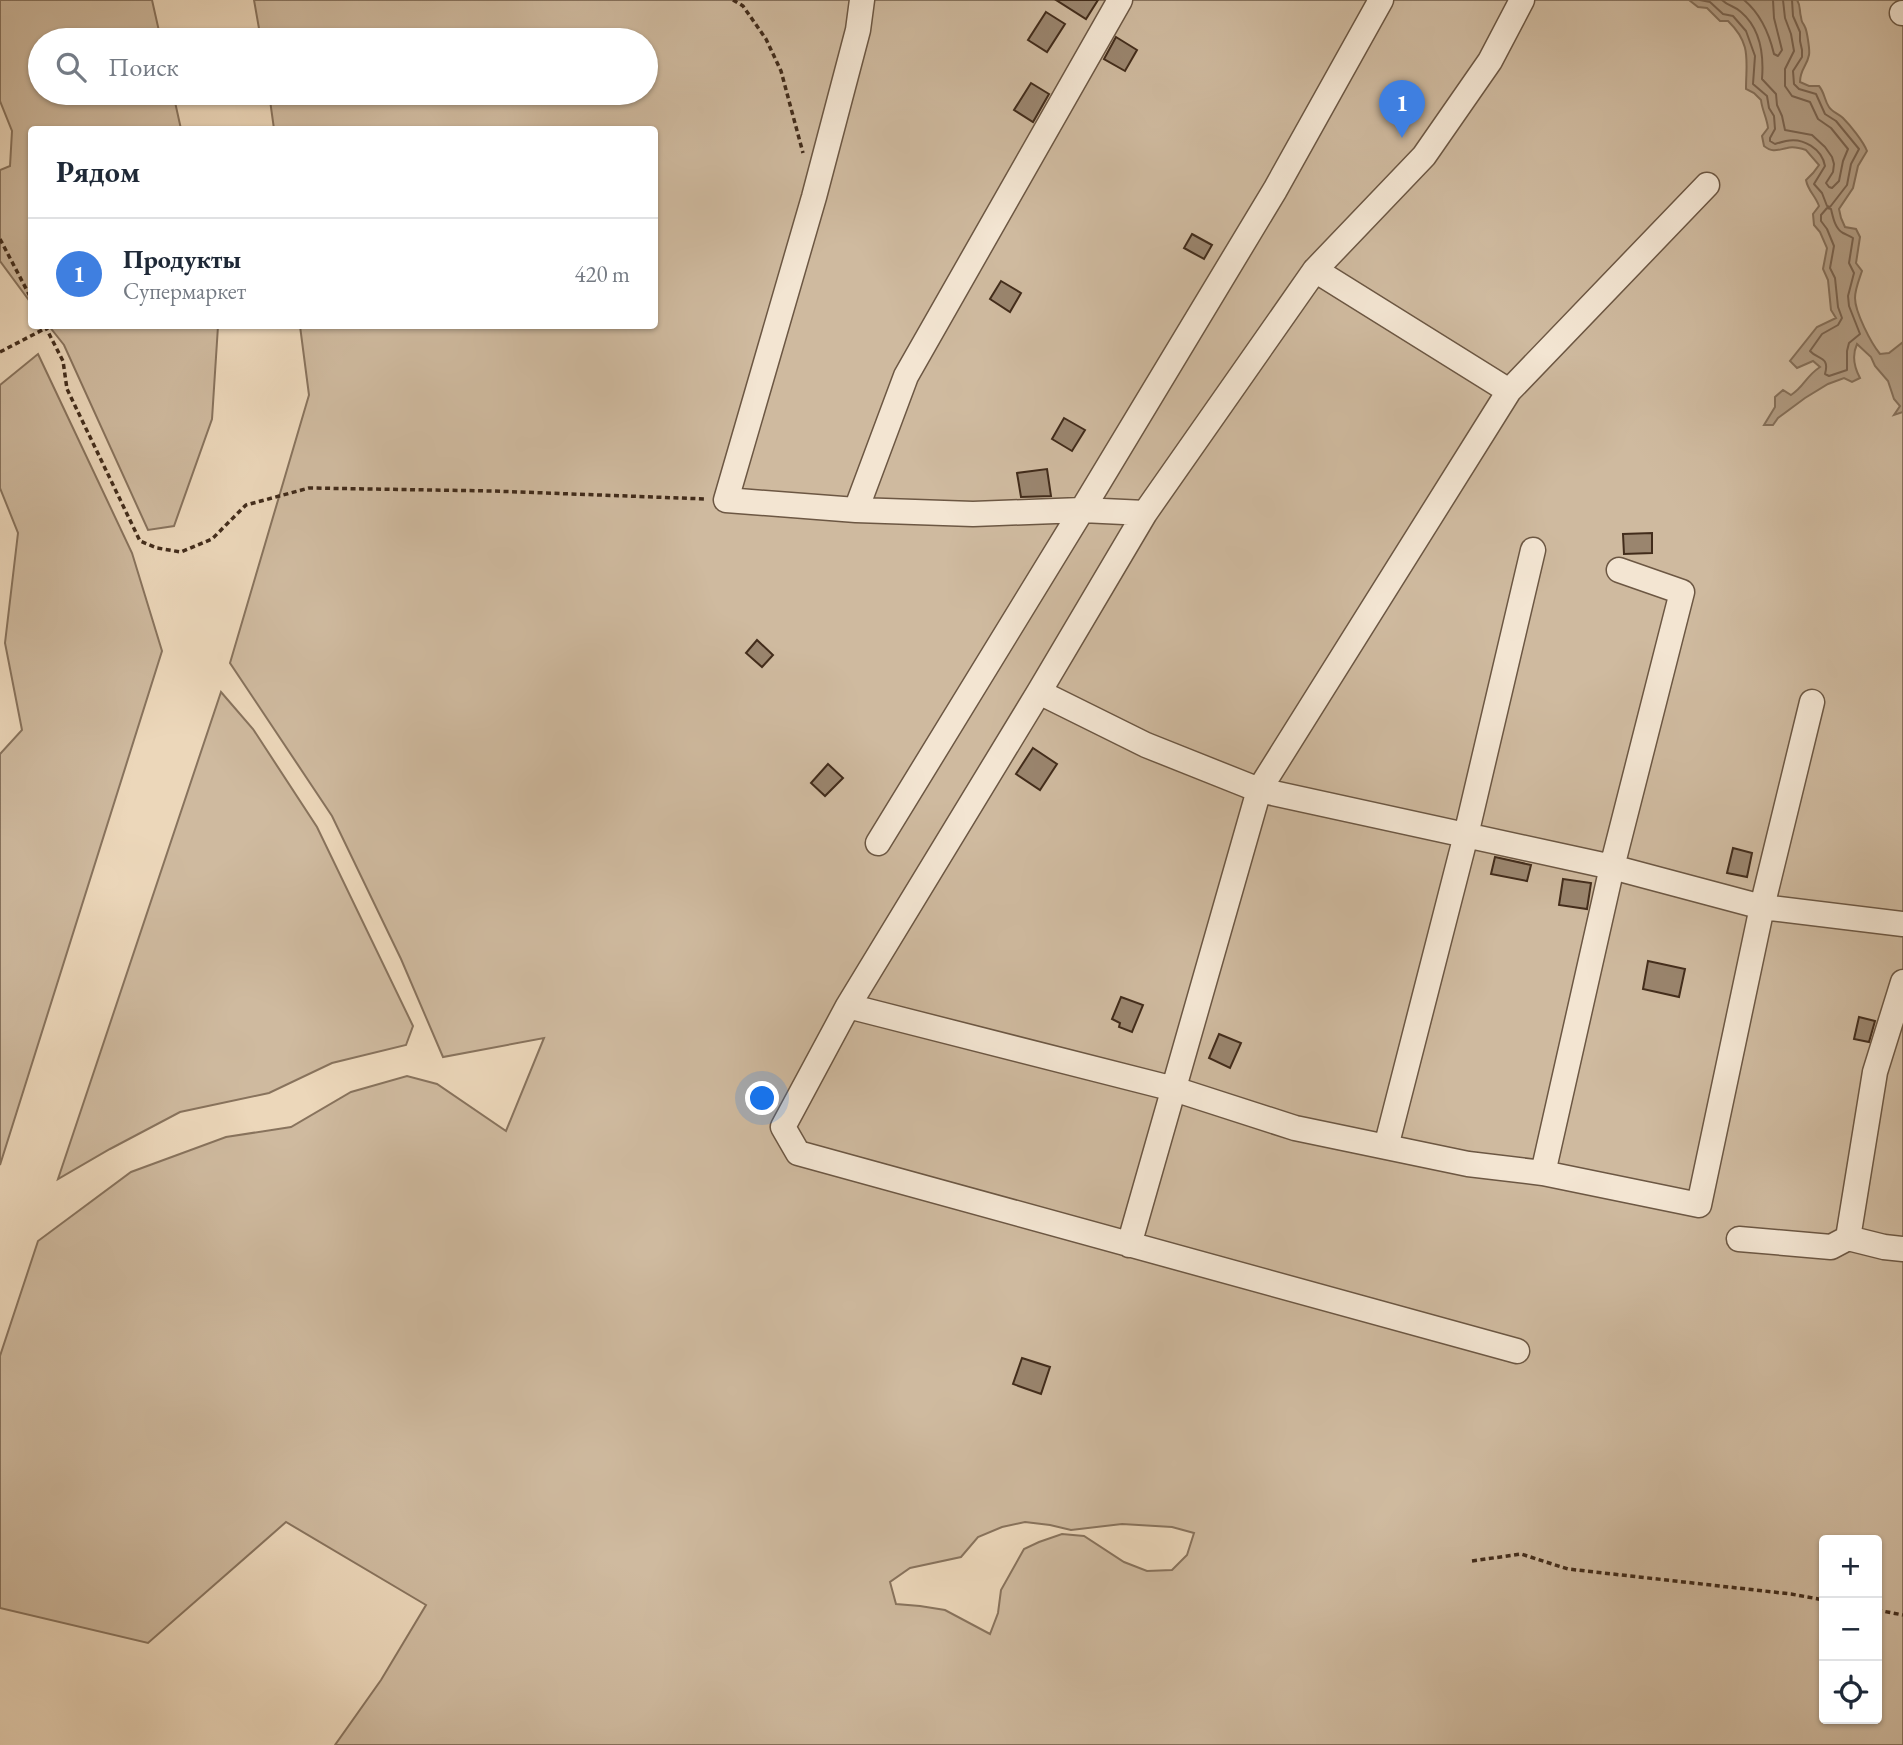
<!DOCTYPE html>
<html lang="ru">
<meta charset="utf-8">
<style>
body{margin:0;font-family:"EB Garamond",serif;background:#f2f2f3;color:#1f2937}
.controls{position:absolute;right:21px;bottom:21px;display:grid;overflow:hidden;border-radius:7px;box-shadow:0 2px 5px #0004}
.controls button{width:63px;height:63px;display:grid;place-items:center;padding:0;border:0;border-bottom:2px solid #e0e1e3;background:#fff;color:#1f2937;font:35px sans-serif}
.you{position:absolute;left:763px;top:1099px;width:24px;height:24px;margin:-18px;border:5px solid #fff;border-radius:50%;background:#1a73e8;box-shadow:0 0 0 10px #1a73e833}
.badge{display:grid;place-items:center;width:46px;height:46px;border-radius:50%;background:#db2777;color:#fff;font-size:23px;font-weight:700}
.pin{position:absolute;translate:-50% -58px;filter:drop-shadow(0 2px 4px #0008)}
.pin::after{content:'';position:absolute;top:37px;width:24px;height:21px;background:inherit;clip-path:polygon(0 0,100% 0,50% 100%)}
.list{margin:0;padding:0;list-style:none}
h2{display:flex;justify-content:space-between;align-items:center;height:91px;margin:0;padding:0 28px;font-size:30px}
h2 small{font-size:23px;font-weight:400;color:#747a83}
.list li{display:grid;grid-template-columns:46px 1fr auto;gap:21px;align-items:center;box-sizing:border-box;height:112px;padding:0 28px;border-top:2px solid #e0e1e3}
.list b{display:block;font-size:26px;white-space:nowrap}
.list p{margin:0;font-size:23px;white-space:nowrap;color:#747a83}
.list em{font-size:23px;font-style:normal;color:#747a83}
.icon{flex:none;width:38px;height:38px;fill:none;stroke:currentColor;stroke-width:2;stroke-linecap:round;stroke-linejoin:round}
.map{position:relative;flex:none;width:1903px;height:1745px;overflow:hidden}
.search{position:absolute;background:#fff;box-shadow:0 2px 5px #0004;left:28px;top:28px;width:630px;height:77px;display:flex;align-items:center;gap:18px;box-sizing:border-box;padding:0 24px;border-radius:38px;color:#747a83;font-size:26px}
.panel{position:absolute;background:#fff;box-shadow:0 2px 5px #0004;left:28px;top:126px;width:630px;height:203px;border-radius:7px}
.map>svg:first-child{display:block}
.green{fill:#cfba9f;stroke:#88735d;stroke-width:2;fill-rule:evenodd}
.water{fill:#b29d84;stroke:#85705a;stroke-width:2}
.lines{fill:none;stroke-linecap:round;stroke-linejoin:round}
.shore{stroke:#7a6450;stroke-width:2}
.building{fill:#9a856e;stroke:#422c1b;stroke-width:2}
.minor-casing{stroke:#6c5743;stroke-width:27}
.path{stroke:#422c1b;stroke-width:3.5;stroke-dasharray:5 3.5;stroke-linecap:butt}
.minor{stroke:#f3e5d2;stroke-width:24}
</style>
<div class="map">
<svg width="1903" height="1745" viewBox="0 0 1903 1745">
<rect width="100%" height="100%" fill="#ecd7ba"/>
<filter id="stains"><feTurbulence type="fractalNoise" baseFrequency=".00286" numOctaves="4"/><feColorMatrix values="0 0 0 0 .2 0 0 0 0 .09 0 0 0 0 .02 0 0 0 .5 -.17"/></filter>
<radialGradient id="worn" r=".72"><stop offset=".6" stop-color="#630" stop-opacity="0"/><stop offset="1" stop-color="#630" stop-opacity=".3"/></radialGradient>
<!-- green -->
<path class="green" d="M0 0H152L161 40H40V93H173L181 129 32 130 31 303 0 261V170L10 166 12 131 0 101Z
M254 0H1903V1745H335L381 1680 426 1605 286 1522 148 1643 0 1608V1356L38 1241 131 1172 226 1137 291 1127 351 1092 407 1076 437 1084 506 1131 544 1038 443 1057 401 959 332 816 230 663 309 395 300 326H654V130L274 129 269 93H646V40H261ZM1025 1522 1050 1525 1071 1530 1122 1524 1172 1527 1194 1533 1187 1555 1172 1570 1147 1571 1124 1562 1084 1536 1062 1534 1039 1542 1024 1549 1001 1590 998 1613 990 1634 945 1610 920 1606 896 1604 890 1582 910 1568 961 1557 978 1537 1002 1527ZM1824 1540H1877V1719H1824Z
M49 326H218L212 419 174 526 148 530 64 345Z
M38 354 132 553 162 651 0 1165V754L22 730 5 643 18 533 0 488V385Z
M221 692 253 729 317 827 413 1026 406 1045 332 1063 269 1093 180 1112 110 1149 58 1179Z"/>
<!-- water -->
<path class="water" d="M1689 0H1797C1801 6 1799 10 1801 17 1802 25 1802 20 1805 27 1807 31 1810 50 1809 55 1807 66 1800 69 1800 82L1809 86H1819C1825 93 1824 100 1829 107 1832 112 1838 113 1843 118 1850 125 1863 141 1867 151L1858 166 1853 188 1839 209 1841 218 1845 227 1856 229 1860 237 1856 263 1862 271C1859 280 1855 289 1855 298 1855 312 1871 343 1880 354L1889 353 1903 342V412L1894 415 1900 406 1894 399 1888 381 1875 366 1871 357 1857 344C1852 355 1854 367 1860 378L1852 382 1844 378 1828 384 1805 398 1778 418 1773 425H1764L1775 407V397L1783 390 1791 395C1804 387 1805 377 1820 367L1813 361 1797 368 1790 361 1817 327 1836 318 1831 310 1828 280 1823 269 1827 248 1820 232 1814 225 1813 214 1819 206C1815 195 1808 191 1806 180L1813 173 1819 165 1806 150C1800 148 1793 146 1787 148 1777 150 1773 153 1764 146L1762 136 1768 128C1767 118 1762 110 1761 100L1754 93 1746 89C1746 61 1752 44 1728 21H1720L1707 8 1698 7Z"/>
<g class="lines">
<!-- shore -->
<path class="shore" d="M1700 0 1710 2 1723 14 1733 16 1746 31 1755 56 1753 84 1767 96 1769 108 1774 116 1775 129 1770 138V141L1775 144C1778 143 1782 142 1786 141 1803 137 1822 149 1825 166L1814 184 1822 193 1827 206 1830 207 1847 185 1851 164 1859 149 1836 121 1825 114 1816 94 1799 89 1794 84 1793 71 1802 57V50L1800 41V32L1793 16 1792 0
M1722 0C1728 6 1735 6 1741 12 1761 29 1764 54 1762 79L1776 94 1777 105 1782 116 1785 130 1812 135 1825 147 1832 157 1834 164 1833 172 1826 183 1829 187 1832 188 1839 181 1843 161 1848 149 1831 128 1818 119 1810 102 1792 96 1785 86V69L1794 51 1791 34 1785 18 1783 0
M1744 0C1761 14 1769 33 1774 54L1778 56 1782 50 1774 18 1773 0
M1827 208 1831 209C1833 217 1835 229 1843 233 1847 235 1850 236 1853 238L1849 263 1854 273 1848 296 1849 306 1860 334 1849 343 1847 351V370L1829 376 1825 374C1830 356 1818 360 1810 351L1822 334 1838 325 1842 318 1838 307 1835 278 1830 268 1834 246 1827 229 1821 221V215Z"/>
</g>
<!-- building -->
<path class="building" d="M1056 0H1098L1086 19Z
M1046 12 1065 24 1047 52 1028 40Z
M1116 37 1137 50 1125 71 1104 59Z
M1031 83 1049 94 1033 122 1014 110Z
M1192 234 1212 245 1204 259 1184 248Z
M1001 281 1021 293 1010 312 990 299Z
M1064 418 1085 430 1072 451 1052 439Z
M1047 469 1051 496 1021 497 1017 473Z
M1652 533V553L1624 554 1623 534Z
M757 640 773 655 762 667 746 653Z
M1033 748 1057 764 1040 790 1016 774Z
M828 764 843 778 825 796 811 783Z
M1733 848 1752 853 1747 877 1727 873Z
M1495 857 1531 865 1527 881 1491 874Z
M1563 879 1591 883 1587 909 1559 905Z
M1648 961 1685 969 1679 997 1643 989Z
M1121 997 1143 1005 1132 1032 1119 1027 1120 1023 1112 1019Z
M1859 1017 1875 1021 1869 1042 1854 1039Z
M1219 1034 1241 1043 1230 1068 1209 1058Z
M1022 1358 1050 1367 1041 1394 1013 1384Z"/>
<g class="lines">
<defs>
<path id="minor" d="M862 0 858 30 814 197 726 500 856 510 973 514 1082 510 1145 513
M1902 13H1903
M1315 270 1509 391
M856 510 906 376 1120 0
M1039 692 1146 745 1259 790 1612 867 1762 907 1903 924
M878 843 1082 510 1275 190 1381 0
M848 1006 1174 1089 1295 1128 1468 1164 1543 1173 1699 1205 1762 907 1812 702
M1386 1147 1466 835 1533 550
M1543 1173 1612 867 1682 592 1619 570
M1848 1238 1875 1072 1903 982
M1739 1239 1831 1247 1848 1238 1884 1247 1903 1249
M1129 1245 1259 790 1509 391 1707 185
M1517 1351 798 1153 783 1127 848 1006 1039 692 1145 513 1315 270 1424 156 1490 61 1522 0"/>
</defs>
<!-- minor casing -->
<use href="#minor" class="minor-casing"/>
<!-- path -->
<path class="path" d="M733 0 743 6 766 39 781 71 803 153
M0 239 32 300
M45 326 63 361 67 389 140 541 157 548 181 552 212 539 246 505 309 488 493 491 706 499
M0 352 46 328
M1472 1561 1521 1554 1568 1569 1791 1594 1824 1600
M1877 1610 1903 1615"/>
<!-- minor -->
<use href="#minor" class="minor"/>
</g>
<rect width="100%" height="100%" filter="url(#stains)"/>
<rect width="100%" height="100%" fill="url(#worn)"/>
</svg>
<div class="controls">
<button>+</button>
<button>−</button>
<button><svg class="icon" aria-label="locate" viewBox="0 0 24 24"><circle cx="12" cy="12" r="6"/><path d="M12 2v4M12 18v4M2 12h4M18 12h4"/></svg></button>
</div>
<div class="you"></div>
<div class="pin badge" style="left:1402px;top:138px;background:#3f7fe0">1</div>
<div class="search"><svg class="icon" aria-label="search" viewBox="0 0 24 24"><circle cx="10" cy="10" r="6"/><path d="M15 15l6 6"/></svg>Поиск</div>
<section class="panel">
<h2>Рядом<small></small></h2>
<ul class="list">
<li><span class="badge" style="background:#3f7fe0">1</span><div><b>Продукты</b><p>Супермаркет</p></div><em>420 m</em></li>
</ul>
</section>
</div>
